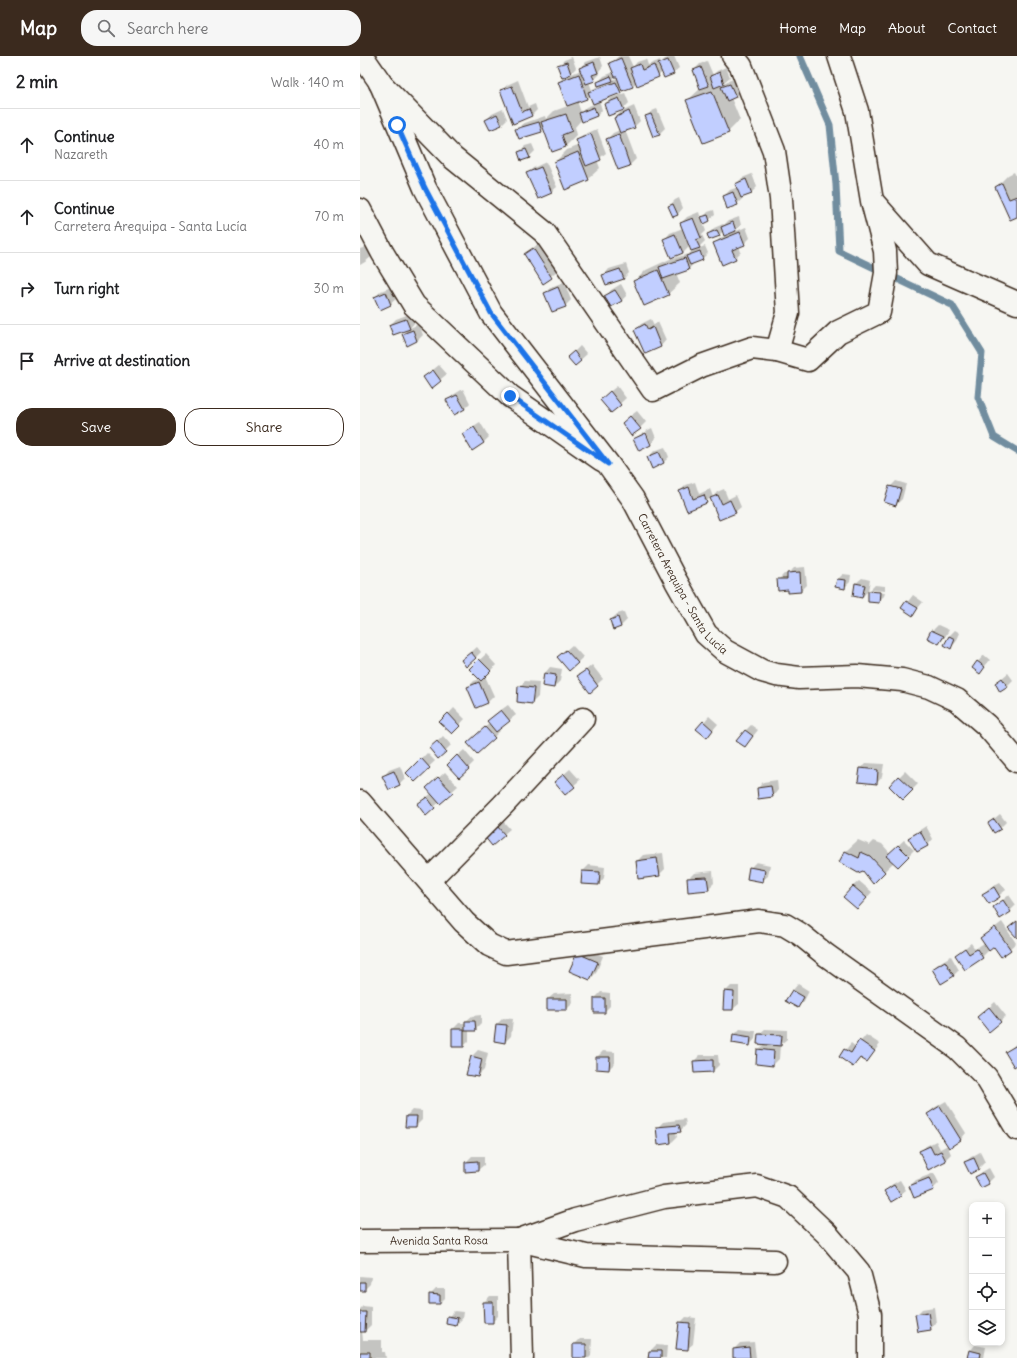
<!DOCTYPE html>
<meta charset="utf-8">
<style>
body{margin:0;font-family:Delius,sans-serif;background:#f6f6f6;color:#202124}
.controls{position:absolute;right:12px;bottom:12px;display:grid;overflow:hidden;border-radius:8px;box-shadow:0 2px 6px #0003}
.controls button{width:36px;height:36px;display:grid;place-items:center;padding:0;border:0;border-bottom:1px solid #e0e0e0;background:#fff;color:#202124;font:20px sans-serif}
.stop{position:absolute;width:12px;height:12px;margin:-9px;border:3px solid #1a73e8;border-radius:50%;background:#fff}
.stop.end{background:#1a73e8;border-color:#fff;box-shadow:0 1px 4px #0008}
.list{margin:0;padding:0;list-style:none}
h2{display:flex;justify-content:space-between;align-items:center;height:52px;margin:0;padding:0 16px;font-size:17px}
h2 small{font-size:13px;font-weight:400;color:#757577}
.list li{display:grid;grid-template-columns:26px 1fr auto;gap:12px;align-items:center;box-sizing:border-box;height:72px;padding:0 16px;border-top:1px solid #e0e0e0}
.list b{display:block;font-size:15px;white-space:nowrap}
.list p{margin:0;font-size:13px;white-space:nowrap;color:#757577}
.list em{font-size:13px;font-style:normal;color:#757577}
.actions{display:flex;gap:8px;padding:12px 16px}
.actions a{flex:1;padding:9px 0;border:1px solid #3b2a1e;border-radius:16px;text-align:center;font-size:14px;color:#3b2a1e}
.actions .main{background:#3b2a1e;color:#fff}
.icon{flex:none;width:22px;height:22px;fill:none;stroke:currentColor;stroke-width:2;stroke-linecap:round;stroke-linejoin:round}
.map{position:relative;flex:none;width:657px;height:1302px;overflow:hidden}
header{display:flex;align-items:center;gap:24px;box-sizing:border-box;height:56px;padding:0 20px;background:#3b2a1e;color:#fff}
header strong{font-size:19px}
nav{display:flex;gap:22px;margin-inline-start:auto;font-size:14px}
.search{width:280px;height:36px;background:#f6f6f6;display:flex;align-items:center;gap:10px;box-sizing:border-box;padding:0 14px;border-radius:16px;color:#757577;font-size:15px}
main{display:flex}
aside{flex:1;background:#fff}
.map>svg:first-child{display:block}
.shadow{fill:#0003;fill-rule:evenodd}
.lines{fill:none;stroke-linecap:round;stroke-linejoin:round}
.stream{stroke:#718d9f;stroke-width:7}
.building{fill:#c1ceff;stroke:#3b2a1e}
.street-casing{stroke:#3b2a1e;stroke-width:25}
.primary-casing{stroke:#3b2a1e;stroke-width:25}
.street{stroke:#f6f6f2;stroke-width:22}
.primary{stroke:#f6f6f2;stroke-width:22}
.route{stroke:#1a73e8;stroke-width:5}
.labels{text-anchor:middle;dominant-baseline:central;stroke-width:3;stroke-linejoin:round;paint-order:stroke}
.street-label{font-size:11px;fill:#3b2a1e;stroke:#f6f6f2}
</style>
<header>
<strong>Map</strong>
<div class="search"><svg class="icon" aria-label="search" viewBox="0 0 24 24"><circle cx="10" cy="10" r="6"/><path d="M15 15l6 6"/></svg>Search here</div>
<nav><a>Home</a><a>Map</a><a>About</a><a>Contact</a></nav>
</header>
<main>
<aside>
<h2>2 min<small>Walk · 140 m</small></h2>
<ul class="list">
<li><svg class="icon" aria-label="ahead" viewBox="0 0 24 24"><path d="M12 20V5M6 11l6-6 6 6"/></svg><div><b>Continue</b><p>Nazareth</p></div><em>40 m</em></li>
<li><svg class="icon" aria-label="ahead" viewBox="0 0 24 24"><path d="M12 20V5M6 11l6-6 6 6"/></svg><div><b>Continue</b><p>Carretera Arequipa - Santa Lucía</p></div><em>70 m</em></li>
<li><svg class="icon" aria-label="right" viewBox="0 0 24 24"><path d="M7 20v-9h11M14 6l5 5-5 5"/></svg><div><b>Turn right</b></div><em>30 m</em></li>
<li><svg class="icon" aria-label="arrive" viewBox="0 0 24 24"><path d="M6 21V4h12l-3 4 3 4H6"/></svg><div><b>Arrive at destination</b></div></li>
</ul>
<div class="actions"><a class="main">Save</a><a>Share</a></div>
</aside>
<div class="map">
<svg width="657" height="1302" viewBox="0 0 657 1302">
<rect width="100%" height="100%" fill="#f6f6f2"/>
<filter id="ink" filterUnits="userSpaceOnUse"><feTurbulence type="fractalNoise" baseFrequency=".025" numOctaves="2"/><feDisplacementMap in="SourceGraphic" scale="8" xChannelSelector="R" yChannelSelector="G"/><feConvolveMatrix kernelMatrix="1 2 1 2 8 2 1 2 1" color-interpolation-filters="sRGB"/></filter>
<g filter="url(#ink)">
<!-- shadow -->
<path class="shadow" d="M259 0H268L273 11 277 6 286 3 288 9 300 4 301 7 305 3 314 0 319 12 313 17 302 16 298 20 277 26 272 30 239 44 242 54 237 60 222 63 215 71 217 79 205 91 184 72 181 75 157 74 162 68 185 60 186 63 194 55 208 50 199 26 203 22 199 10 204 4 212 1 216 12 209 19 221 14 220 12 226 6 240 1 243 10 239 15 240 18 234 24 229 26 232 34 239 29 238 26 244 20 254 16 251 7ZM256 20 258 22 252 24ZM230 39 234 48 226 51 221 56 217 45 227 42Z
M347 5 353 19 357 15 366 11 370 21 363 27 376 22 381 35 375 41 371 42 380 64 368 76 327 45 341 32 334 14 340 8Z
M158 24 168 51 175 48 177 54 172 59 153 66 141 35 147 29Z
M265 37 269 47 263 53 245 48 251 42Z
M274 50 280 65 274 71 265 74 276 103 270 109 258 113 247 83 253 77 260 74 255 62 261 56Z
M143 53 147 63 141 69 126 64 132 58Z
M297 53 305 72 299 78 286 60 292 55Z
M237 73 246 97 237 104 240 112 228 123 195 106 207 94 219 89 218 84 223 79Z
M172 88 175 95 169 101 159 96 165 90Z
M186 106 197 131 191 136 167 118 173 112Z
M654 116 657 122V160L636 131 648 119Z
M392 118 397 131 391 137 382 140 383 142 377 148 364 140 370 134 378 131 376 128 382 122Z
M319 142 323 152 318 158 309 150 315 144Z
M354 154 355 159 349 164 343 167 346 175 342 179 345 185 337 193 345 190 348 197 342 203 334 206V207L329 213 316 217 320 227 308 238 275 225 286 214 310 203 329 198 335 192 330 190 323 197 305 183 310 177 323 172 321 167 327 161 339 156 341 163 348 156Z
M379 161 381 169 374 176 386 171 390 182 384 188 379 190 381 196 375 202 355 188 360 182 365 180 363 175 359 179 348 178 354 172 363 168 364 169 368 165Z
M179 187 197 215 183 226 165 199Z
M6 191 11 201 5 206 0 209V193Z
M266 208 269 217 263 223 244 219 249 213Z
M204 226 211 244 205 250 185 237 191 231Z
M261 228 267 239 261 245 246 240 251 234Z
M31 231 36 243 30 248 15 241 21 235Z
M52 257 55 266 50 272 59 268 63 279 57 285 43 278 49 272 30 269 36 263Z
M291 263 294 269 298 266 306 284 301 290 285 297 275 274 281 268Z
M220 290 227 298 215 309 209 301Z
M79 309 87 318 71 331 64 321Z
M257 330 266 342 251 356 247 338Z
M103 333 110 347 105 352 88 345 93 339Z
M277 355 286 366 280 372 269 361Z
M120 366 129 381 124 386 103 379 109 373Z
M292 372 296 382 291 388 274 383 284 376 289 387H291L286 375Z
M305 391 309 401 303 407 289 401 294 395Z
M536 425 546 428 542 443 536 449 530 431Z
M335 426 339 438 350 433 353 441 357 436 364 433 368 443 376 439 381 451 375 456 360 463 351 441 346 446 327 453 320 435 326 429Z
M445 511 447 529 441 535 429 533 418 524 424 518H428L434 512Z
M483 518 491 519 490 526 484 532 478 523Z
M502 522 510 524 508 535 502 541 496 527Z
M515 529 525 530V535L513 534V536L525 537 524 540 518 546 509 545V535Z
M553 539 563 546 553 558 543 552Z
M264 556 267 564 261 570 254 572 251 564 257 558Z
M578 569 589 574 585 581 579 587 569 582 572 575Z
M595 574 600 577 596 586 590 592 589 580Z
M212 589 223 601 217 607 204 596Z
M117 591 121 596 115 602 108 599Z
M126 598 136 609 125 620 134 640 128 646 116 651 108 631 114 625 120 623 110 613Z
M624 599 630 604 620 616 613 611Z
M232 609 243 623 230 635 219 620Z
M190 611 202 613 200 625 194 631 185 617Z
M648 617 653 624 647 630 636 627Z
M165 625 179 626 178 641 172 647 159 631Z
M148 649 156 659 138 673 140 675 117 697 114 681 130 667 129 665 134 659Z
M94 652 105 663 92 677 81 666Z
M349 660 358 668 347 681 344 666Z
M391 669 398 674 385 690V675Z
M83 680 91 689 78 702 76 687Z
M104 694 114 706 99 721 94 703Z
M67 697 75 705 55 724 48 717Z
M506 707 524 708 522 721 517 727 501 712Z
M40 710 45 722 39 728 24 720 29 714Z
M210 713 220 724 205 737 202 720Z
M545 715 558 728 543 743 530 730Z
M85 716 98 730 66 758 58 748 72 737 73 727Z
M417 724 418 734 413 740 398 732 403 726Z
M640 758 646 766 640 772 629 767Z
M143 765 150 773 144 778 131 775Z
M566 770 573 783 568 789 557 795 549 782 555 777Z
M498 784 510 789 514 785 522 788 530 797 544 784 554 794 538 810 534 806 513 826 503 814 486 795Z
M303 797 305 813 299 819 277 805 283 799Z
M396 806 410 809 408 820 402 825 390 812Z
M229 809 245 811 244 822 239 828 223 815Z
M353 815 354 827 348 833 328 823 334 817Z
M499 825 512 836 503 846 493 830Z
M640 826 646 834 629 847 624 838 629 832Z
M649 839 656 849 650 855 634 851Z
M642 866 656 887 641 900 634 890 628 895 622 901 596 899 611 887 615 893 624 887 621 882Z
M224 892 243 900 236 917 230 923 218 898Z
M591 900 599 914 593 920 573 913 579 907Z
M438 928 449 935 444 945 438 951 427 944 433 934Z
M371 930H379V948L373 953 365 936Z
M241 936 250 937V950L244 956 235 942Z
M212 937 213 947 207 953 188 943 194 938Z
M635 946 646 960 629 975 624 956Z
M121 959V968L115 974H109V985L104 990 93 973 99 967H106V965L112 960Z
M143 962 153 963 151 980 145 986 135 984 137 968Z
M380 973 396 975 395 983 390 989 374 979Z
M405 973 427 974V983L420 989 419 1003 413 1009 398 994 404 988 399 978Z
M506 979 520 988 507 1005 501 1001 493 1010 480 1001 491 987 496 991Z
M657 987V1008L647 996Z
M118 994 128 997 124 1014 118 1020 112 1000Z
M243 995 255 996V1007L249 1013 237 1001Z
M340 999H358L359 1009 353 1015 334 1005Z
M586 1045 606 1077 601 1083 588 1091 591 1098 585 1104 560 1096 566 1090 576 1085 580 1093 588 1089 568 1058 574 1052Z
M52 1054 62 1055V1064L56 1070 46 1060Z
M325 1063 326 1069 320 1075 316 1076 317 1081 311 1087 297 1072 303 1066Z
M620 1096 625 1106 619 1112 610 1116 605 1106 611 1101Z
M112 1100H124V1109L118 1114 106 1106Z
M629 1112 634 1121 628 1127 617 1121 622 1116Z
M574 1117 579 1127 573 1133 550 1130 556 1124Z
M540 1124 546 1134 540 1139 526 1135 531 1129Z
M0 1220 11 1221 10 1228 4 1234H0Z
M76 1233H85V1242L80 1247 70 1239Z
M130 1240H138V1260L132 1266 124 1246Z
M3 1250 11 1251V1269L5 1275H2L3 1284H22V1296H25L26 1302H0V1253Z
M574 1251 576 1267 570 1273 556 1259 562 1253Z
M94 1255 103 1256 102 1263 96 1269 88 1261Z
M326 1261 336 1262 333 1288 327 1293 320 1267Z
M220 1283H232L231 1300 229 1302H214V1289Z
M394 1286 396 1302H374V1293L380 1287Z
M296 1289 307 1290 306 1302H289L290 1295Z
M615 1289 626 1291 624 1302H608L610 1295Z"/>
<g class="lines">
<!-- stream -->
<path class="stream" d="M440 0 470 69 476 129 479 195 592 249 622 297 618 341 634 381 657 395"/>
</g>
<!-- building -->
<path class="building" d="M261 2 273 31 262 35 257 21H255L249 7Z
M308 4 314 18 304 22 298 8Z
M207 6 211 18 202 22 197 9Z
M234 6 238 17 232 19 235 25 226 28 219 12Z
M280 8 282 14 294 9 299 21 277 30 270 12Z
M341 11 349 30 340 33 333 14Z
M360 16 364 28 354 32 350 20Z
M219 18 227 43 207 50 198 26Z
M251 20 253 25 238 30 237 26Z
M256 26 261 37 233 48 228 36Z
M370 28 376 41 367 45 361 31Z
M152 30 162 56 169 53 172 60 153 68 140 34Z
M352 35 369 77 343 87 326 44Z
M259 42 264 54 248 60 244 48Z
M234 51 237 60 222 66 219 57Z
M269 55 275 72 260 77 254 62Z
M137 58 142 69 130 74 125 64Z
M206 58 212 75 202 79 206 91 192 96 181 66Z
M291 58 300 79 293 81 285 60Z
M179 66 182 76 159 83 155 73Z
M231 78 241 104 226 110 216 84Z
M259 78 270 110 258 114 246 83Z
M166 93 170 102 161 105 158 96Z
M218 96 229 124 205 134 194 106Z
M181 111 192 137 178 143 166 117Z
M386 123 392 138 381 142 375 128Z
M642 127 649 143 657 140V161L650 164 635 131Z
M373 136 378 149 367 153 363 140Z
M313 148 318 159 313 161 308 150Z
M348 159 350 165 344 168 341 161Z
M333 162 341 182 336 184 340 192 331 195 320 167Z
M373 166 376 175 364 180 361 171Z
M357 174 360 180 349 184 347 178Z
M380 176 385 189 372 194 376 203 362 209 353 187Z
M315 178 323 197 311 202 303 183Z
M173 192 192 222 183 228 164 198Z
M340 195 343 204 330 209 326 200Z
M325 202 329 214 303 223 299 211Z
M260 213 264 223 246 229 242 219Z
M298 214 309 239 284 250 273 225Z
M198 231 206 251 192 256 184 237Z
M255 234 262 245 251 251 244 240Z
M26 236 31 249 20 254 14 241Z
M46 263 50 273 33 279 29 269Z
M285 268 288 274 293 271 301 291 285 298 274 274Z
M53 274 57 285 47 290 42 278Z
M214 295 221 305 215 310 207 301Z
M73 314 81 325 71 333 63 321Z
M250 335 261 349 251 357 240 344Z
M97 339 105 353 94 359 86 344Z
M270 360 281 373 271 380 262 367Z
M114 371 124 387 112 395 102 378Z
M286 377 291 389 279 395 273 383Z
M299 396 304 407 292 413 287 401Z
M529 430 541 433 536 450 524 446Z
M329 431 333 443 344 439 347 447 327 455 319 435Z
M358 439 362 448 370 444 376 457 359 464 350 442Z
M440 516 441 536 428 537V534L418 535 417 523H427V517Z
M477 523 486 524 485 533 475 531Z
M495 527 505 529 502 542 493 540Z
M508 535 520 536 519 547 508 546Z
M546 545 558 552 553 560 541 552Z
M258 561 261 571 253 574 250 564Z
M571 574 584 580 579 588 567 582Z
M589 580 595 583 591 593 584 589Z
M206 594 218 607 209 615 197 601Z
M111 596 116 602 106 611 101 604Z
M119 603 131 615 121 625 109 613Z
M617 605 625 611 620 618 612 612Z
M226 614 238 630 230 637 217 620Z
M184 617 196 619 194 632 182 630Z
M642 622 648 631 640 636 635 627Z
M119 626 128 647 116 652 107 631Z
M158 630 174 632 172 648 157 646Z
M141 654 150 665 136 676 127 665Z
M88 657 100 670 92 678 79 666Z
M343 665 353 674 347 682 336 673Z
M125 671 135 682 117 698 107 687Z
M385 674 393 680 385 691 376 685Z
M77 685 86 696 78 703 69 692Z
M97 699 109 713 99 722 87 709Z
M61 702 70 712 55 726 46 717Z
M500 712 518 714 517 728 498 726Z
M34 715 40 729 29 734 22 720Z
M204 718 215 731 205 739 194 726Z
M538 720 553 734 543 744 529 730Z
M78 721 93 737 80 748 66 732Z
M411 730 413 741 398 743 397 732Z
M67 741 75 752 66 760 57 748Z
M634 763 641 773 634 777 628 767Z
M137 770 145 779 132 790 124 780Z
M560 775 568 790 557 796 548 782Z
M538 789 549 800 538 811 526 800Z
M485 795 499 802 501 796 510 800 525 816 513 828 503 815 498 817 479 806Z
M297 802 300 820 278 823 276 805Z
M389 811 405 814 403 826 387 823Z
M222 815 240 816 239 829 221 828Z
M347 821 349 834 328 836 327 822Z
M493 830 507 842 497 853 483 841Z
M634 831 640 841 629 848 622 838Z
M643 844 651 856 640 863 633 851Z
M657 865V882L648 872Z
M635 871 651 894 641 901 634 891 629 895 620 882Z
M605 892 609 898 617 893 623 902 605 914 595 899Z
M217 897 238 906 230 924 209 915Z
M585 905 594 920 581 928 572 913Z
M432 934 444 941 438 952 425 945Z
M364 935 374 936 373 954H363Z
M234 942H245V957H234Z
M187 943H207V954H187Z
M629 951 641 966 629 976 617 961Z
M105 965H115L116 975H105Z
M136 968 147 969 145 987 134 985Z
M92 973H104V991H92Z
M373 978 391 981 390 990 372 987Z
M398 978 422 979 421 990 397 988Z
M499 984 515 995 507 1006 500 1002 493 1011 479 1001 484 993 491 997Z
M657 989V1009L654 1011 645 996Z
M397 993 414 995 413 1010 396 1008Z
M111 1000 122 1003 118 1021 106 1019Z
M236 1001H250L249 1014 236 1013Z
M353 1004V1016L334 1017 333 1005Z
M580 1050 601 1084 589 1092 567 1058Z
M46 1060H57L56 1071H45Z
M319 1069 321 1076 310 1077 311 1087 298 1089 296 1071Z
M570 1090 574 1098 581 1095 586 1105 568 1114 559 1095Z
M614 1102 619 1113 610 1118 604 1106Z
M118 1105V1115L105 1116V1106Z
M623 1117 629 1128 621 1132 615 1121Z
M569 1122 574 1134 554 1142 549 1130Z
M534 1129 541 1140 531 1146 524 1135Z
M0 1226H5V1235H0Z
M69 1238 80 1239V1248H69Z
M123 1246H133V1267H124Z
M0 1256H6L5 1276H0Z
M568 1256 571 1274 558 1276 555 1258Z
M87 1260 98 1262 96 1270 86 1268Z
M319 1266 330 1267 328 1294 316 1293Z
M213 1288H226V1302H213Z
M389 1291 390 1302H373V1293Z
M609 1294 621 1297 620 1302H607Z
M289 1295H301V1302H288Z
M0 1296H10V1302H0Z"/>
<g class="lines">
<defs>
<g id="street">
<path d="M373 0 381 10 414 95 421 143 428 257 417 295"/>
<path d="M20 27 93 102 184 176 293 334 341 310 392 292 417 295 448 304 478 276 519 256 526 217 525 195 512 145 497 55 479 0"/>
<path d="M514 147 568 208 657 247"/>
<path d="M0 154 22 196 54 249 150 340 242 404"/>
<path d="M0 746 104 866 129 889 146 897 399 865 425 869 440 878 466 899 597 992 626 1021 657 1073"/>
<path d="M69 824 143 749 223 663"/>
<path d="M159 1184 215 1164 304 1141 397 1130 428 1141 467 1178 499 1216 510 1258V1302"/>
<path d="M159 1184 162 1302"/>
<path id="s1" d="M0 1185 159 1184 226 1200 415 1205"/>
</g>
<g id="primary">
<path id="s2" d="M2 0 20 26 65 132 131 257 248 408 273 443 316 525 346 578 365 595 402 615 416 619 439 622 497 620 542 624 569 631 597 644 626 669 657 705"/>
</g>
</defs>
<!-- street casing -->
<use href="#street" class="street-casing"/>
<!-- primary casing -->
<use href="#primary" class="primary-casing"/>
<!-- street -->
<use href="#street" class="street"/>
<!-- primary -->
<use href="#primary" class="primary"/>
</g>
</g>
<g class="lines" filter="url(#ink)">
<!-- route -->
<path class="route" d="M37 69 65 132 131 257 248 408 150 340"/>
</g>
<g class="labels">
<!-- street labels -->
<g class="street-label">
<text stroke="none"><textPath href="#s2" startOffset="621">Carretera Arequipa - Santa Lucía</textPath></text>
<text stroke="none"><textPath href="#s1" startOffset="79">Avenida Santa Rosa</textPath></text>
</g>
</g>
</svg>
<div class="controls">
<button>+</button>
<button>−</button>
<button><svg class="icon" aria-label="locate" viewBox="0 0 24 24"><circle cx="12" cy="12" r="6"/><path d="M12 2v4M12 18v4M2 12h4M18 12h4"/></svg></button>
<button><svg class="icon" aria-label="layers" viewBox="0 0 24 24"><path d="M12 4l9 5-9 5-9-5zM3 14l9 5 9-5"/></svg></button>
</div>
<div class="stop" style="left:37px;top:69px"></div>
<div class="stop end" style="left:150px;top:340px"></div>
</div>
</main>
